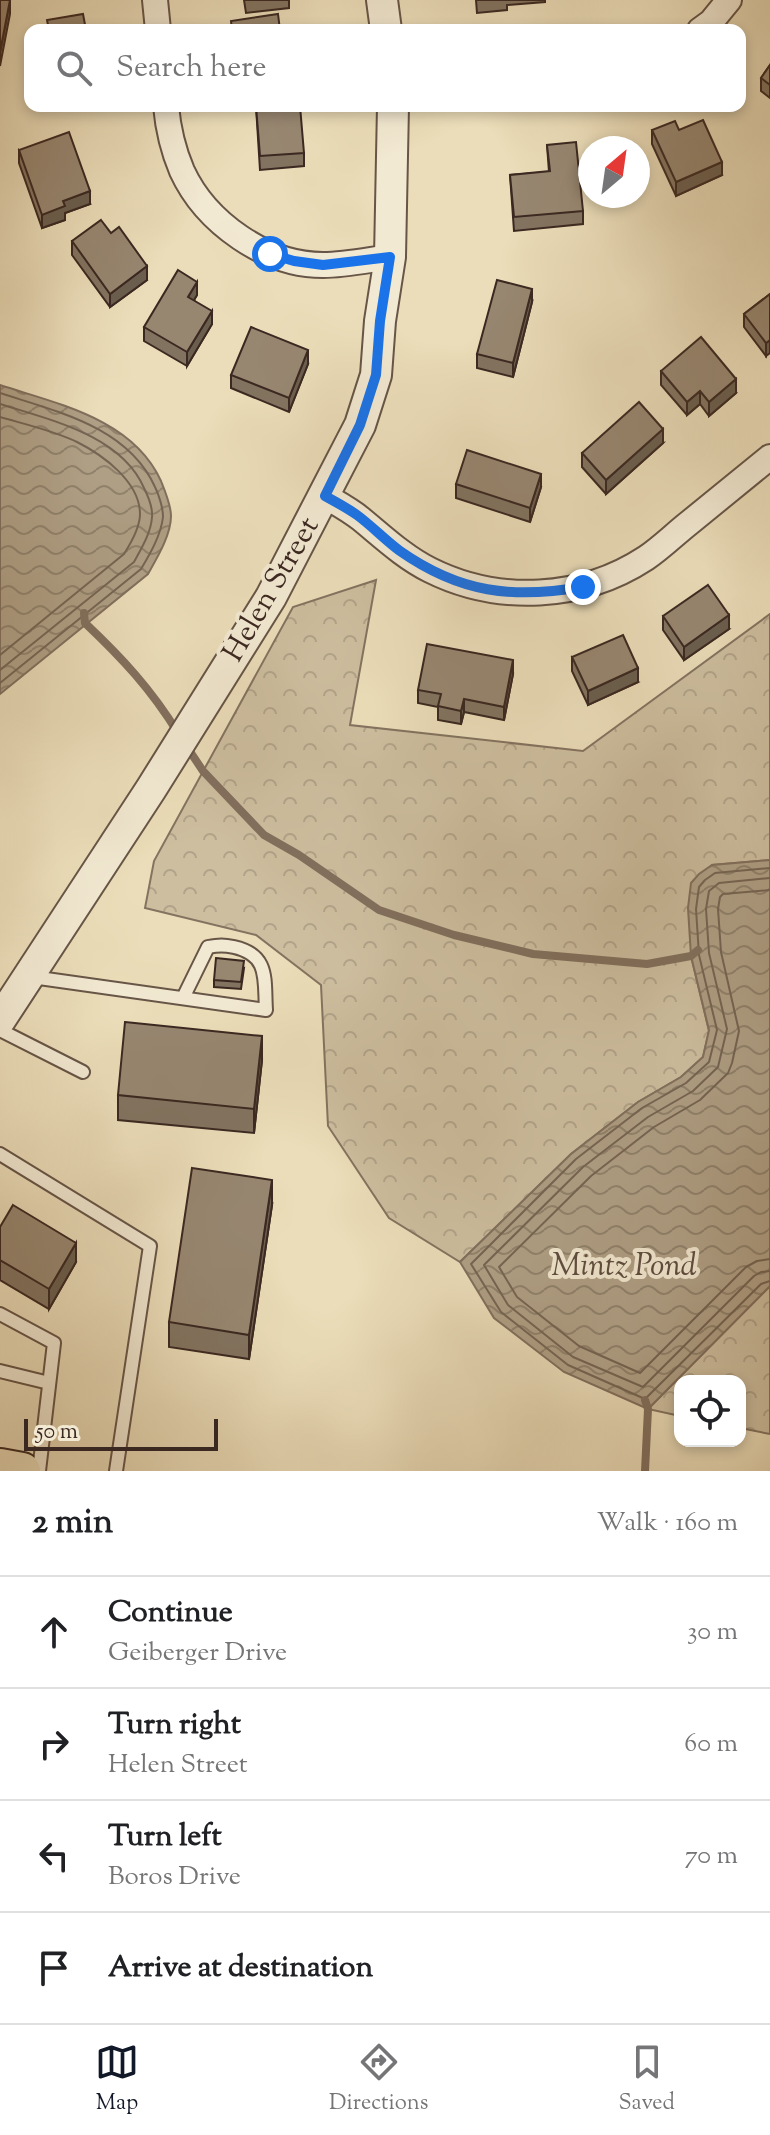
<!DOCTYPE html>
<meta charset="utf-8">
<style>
body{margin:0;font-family:"Sorts Mill Goudy",serif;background:#f6f6f6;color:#202124}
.controls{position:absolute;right:24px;bottom:24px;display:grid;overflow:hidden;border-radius:16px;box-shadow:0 4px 12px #0003}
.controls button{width:72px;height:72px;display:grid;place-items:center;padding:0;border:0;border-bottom:2px solid #e0e0e0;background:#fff;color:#202124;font:40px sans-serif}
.compass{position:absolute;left:578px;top:136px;width:72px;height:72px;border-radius:50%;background:#fff;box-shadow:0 4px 12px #0003;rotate:29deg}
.scale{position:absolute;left:24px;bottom:20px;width:194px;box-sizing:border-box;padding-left:8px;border:4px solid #3b2821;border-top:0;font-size:22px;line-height:28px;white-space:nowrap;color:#3b2821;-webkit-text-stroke:6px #f2e9d2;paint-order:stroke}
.stop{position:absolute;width:24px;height:24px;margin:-18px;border:6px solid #1a73e8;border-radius:50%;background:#fff}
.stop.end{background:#1a73e8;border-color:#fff;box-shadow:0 2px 8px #0008}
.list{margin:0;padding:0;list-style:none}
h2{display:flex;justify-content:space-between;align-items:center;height:104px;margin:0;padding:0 32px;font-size:34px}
h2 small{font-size:26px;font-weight:400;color:#757577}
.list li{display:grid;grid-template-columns:52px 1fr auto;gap:24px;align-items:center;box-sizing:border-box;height:112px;padding:0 32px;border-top:2px solid #e0e0e0}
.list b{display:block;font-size:30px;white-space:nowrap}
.list p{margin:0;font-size:26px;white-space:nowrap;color:#757577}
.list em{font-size:26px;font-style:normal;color:#757577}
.icon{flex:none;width:44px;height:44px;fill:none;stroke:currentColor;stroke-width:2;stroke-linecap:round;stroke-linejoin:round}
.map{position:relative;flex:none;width:770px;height:1471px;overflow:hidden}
.search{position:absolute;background:#fff;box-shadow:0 4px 12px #0003;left:24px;right:24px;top:24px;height:88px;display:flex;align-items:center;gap:20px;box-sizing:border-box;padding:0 28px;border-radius:16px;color:#757577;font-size:30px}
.sheet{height:552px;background:#fff}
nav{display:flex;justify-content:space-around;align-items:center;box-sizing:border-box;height:112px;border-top:2px solid #e0e0e0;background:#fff;font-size:22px;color:#757577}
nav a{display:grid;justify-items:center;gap:4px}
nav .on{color:#111827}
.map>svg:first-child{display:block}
.forest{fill:url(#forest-crowns);stroke:#847360;stroke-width:2}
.water{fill:url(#water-waves);stroke:#816f5d;stroke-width:2}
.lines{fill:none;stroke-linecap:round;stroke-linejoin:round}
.shore{stroke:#756453;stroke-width:2}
.stream{stroke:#816f5d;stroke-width:8}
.service-casing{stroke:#675547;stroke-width:16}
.minor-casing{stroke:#675547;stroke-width:28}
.tertiary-casing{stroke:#675547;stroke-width:34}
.primary-casing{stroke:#3b2821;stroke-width:40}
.service{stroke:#f2e9d2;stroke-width:12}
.minor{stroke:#f2e9d2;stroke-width:24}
.tertiary{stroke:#f2e9d2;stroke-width:30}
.primary{stroke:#ebddb9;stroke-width:36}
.wall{fill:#827360;stroke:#3b2821;stroke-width:2}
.shaded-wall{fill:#6a5e4e;stroke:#3b2821;stroke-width:2}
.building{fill:#978670;stroke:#3b2821;stroke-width:2}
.route{stroke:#1a73e8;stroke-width:10}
.labels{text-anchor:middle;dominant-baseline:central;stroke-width:8;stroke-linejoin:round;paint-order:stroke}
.street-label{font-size:30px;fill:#3b2821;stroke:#f2e9d2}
.water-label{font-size:32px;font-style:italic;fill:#5e4c3f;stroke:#f2e9d2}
</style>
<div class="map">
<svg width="770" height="1471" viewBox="0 0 770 1471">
<defs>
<pattern id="forest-crowns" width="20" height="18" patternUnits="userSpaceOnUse" patternTransform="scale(2)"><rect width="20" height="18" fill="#cdbe9f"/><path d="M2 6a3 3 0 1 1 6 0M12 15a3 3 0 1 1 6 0" fill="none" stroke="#b1a389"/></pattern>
<pattern id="water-waves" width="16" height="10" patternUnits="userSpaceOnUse" patternTransform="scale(2)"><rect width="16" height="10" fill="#af9f85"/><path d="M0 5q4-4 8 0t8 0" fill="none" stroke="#90826c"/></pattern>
</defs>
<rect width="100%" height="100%" fill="#ebddb9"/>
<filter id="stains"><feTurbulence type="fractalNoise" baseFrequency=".0025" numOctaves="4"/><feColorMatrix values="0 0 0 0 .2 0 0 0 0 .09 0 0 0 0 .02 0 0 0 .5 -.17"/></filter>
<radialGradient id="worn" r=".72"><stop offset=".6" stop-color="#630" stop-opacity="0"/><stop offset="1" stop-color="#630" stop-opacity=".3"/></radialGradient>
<!-- forest -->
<path class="forest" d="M376 580 350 725 583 751 770 614V860L712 865 691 956 709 1031 703 1057 681 1077 638 1102 571 1154 460 1262 389 1218 328 1126 321 985 256 935 145 908 154 861 293 607Z
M770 1286V1434L740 1428V1381H680V1416L648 1409Z"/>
<!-- water -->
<path class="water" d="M0 385C58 404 133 419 161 481 165 491 171 505 171 516 171 535 157 558 148 574L0 694Z
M770 860V1286L648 1409 564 1372 494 1318 460 1262 571 1154 638 1102 681 1077 703 1057 709 1030 691 956 688 908 691 883 699 874 712 865Z"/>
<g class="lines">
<!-- shore -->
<path class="shore" d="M0 393C58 412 128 427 155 487 159 495 163 508 163 517 161 535 150 554 141 569L0 683
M0 404C50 420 121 435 144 488 148 496 153 507 152 517 151 533 141 549 134 562L0 670
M0 417C24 424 55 431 77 442 103 455 140 482 140 514 140 528 131 543 124 554L0 655
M770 868 715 873 705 880 699 887 696 909 699 955 717 1030 709 1062 686 1083 642 1108 576 1159 471 1264 501 1312 568 1365 645 1399 761 1284 770 1281
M770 878 719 883 709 891 706 909 709 953 727 1029 718 1067 693 1091 648 1117 583 1167 484 1265 508 1305 573 1357 643 1387 754 1276 761 1272 770 1271
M770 890 723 894 720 897 718 909 721 952 739 1031 732 1063 728 1073 700 1100 654 1127 591 1176 499 1267 517 1297 579 1346 640 1373 746 1267 757 1261 770 1259"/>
<!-- stream -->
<path class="stream" d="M84 613 85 623C122 658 151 689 178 733
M185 744 203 771 264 835 299 855 379 910 454 935 533 954 647 964 691 956 698 950
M645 1471 648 1409 645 1400"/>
<defs>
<path id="service" d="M32 977 266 1010C264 980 270 955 234 947 224 945 219 945 208 947L183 998
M0 1030 83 1072
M0 1154 150 1246 116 1471
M0 1314 54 1343 39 1471
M0 1371 49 1383"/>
<path id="minor" d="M155 0 158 30
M700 30 711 22 729 0
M166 106C168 128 173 150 182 171 206 223 266 265 323 265 345 265 368 260 390 257
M325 496C337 503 350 510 361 519 383 537 404 557 430 570 498 604 582 600 646 558 661 548 675 534 689 523 716 501 743 479 770 457"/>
<path id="tertiary" d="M382 0 386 30
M0 1020 151 789 271 597 360 425 376 375 380 321 390 257 393 106"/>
<path id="primary" d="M0 1467 22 1471"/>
</defs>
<!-- service casing -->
<use href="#service" class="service-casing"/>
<!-- minor casing -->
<use href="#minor" class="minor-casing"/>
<!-- tertiary casing -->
<use href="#tertiary" class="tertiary-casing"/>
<!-- primary casing -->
<use href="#primary" class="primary-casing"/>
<!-- service -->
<use href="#service" class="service"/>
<!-- minor -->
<use href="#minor" class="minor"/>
<!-- tertiary -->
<use href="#tertiary" class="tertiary"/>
<!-- primary -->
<use href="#primary" class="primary"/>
</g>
<!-- wall -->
<path class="wall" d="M244 0H289V8L246 13Z
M476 0H545V2L507 5V10L477 13Z
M770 65V98L761 91V78Z
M60 106H78L60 109Z
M256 106 304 153V166L260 170Z
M652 130H679L722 175 676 196 652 144Z
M547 145 583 211V224L514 231 510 175 549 172Z
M19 150 90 204 65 213V220L42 228 19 163Z
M111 233 147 280 110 307 72 255V241Z
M770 294 766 356 744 327V314Z
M197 295 194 300 212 324 187 366 144 341V327Z
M532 302 513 377 477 368V354Z
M308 364 289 412 231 388V375Z
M661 371 736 393 709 416 700 404 687 415 661 385Z
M663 443 606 494 582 467V453Z
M456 484 541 487 530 522 456 498Z
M663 616 729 629 684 660 663 630Z
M572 657 638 682 588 705 572 671Z
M513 674 504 720 464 712 461 724 438 720V707L418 703V690Z
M244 968 241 989 214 987V980Z
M262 1060 254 1133 118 1120V1095Z
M272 1205 249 1359 169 1347V1322Z
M0 1227 76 1262 49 1309 0 1280Z"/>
<!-- shaded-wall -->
<path class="shaded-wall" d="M10 0V14L0 66V52Z
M722 162V175L676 196V182Z
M90 191V204L65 213V220L42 228V215L63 201Z
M147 266V280L110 307V294Z
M197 282V295L188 310V297Z
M532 289V302L513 377V363Z
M212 311V324L187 366V352Z
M770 340V353L766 356V343Z
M308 350V364L289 412V398Z
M736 379V393L709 416V402Z
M700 391V404L687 415V402Z
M663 429V443L606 494V480Z
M541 474V487L530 522V508Z
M729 615V629L684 660V647Z
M513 660V674L504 720V707Z
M638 668V682L588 705V691Z
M464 699V712L461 724V711Z
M262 1036V1060L254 1133V1109Z
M272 1180V1205L249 1359V1335Z
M76 1243V1262L49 1309V1289Z"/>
<!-- building -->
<path class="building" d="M0 0H10L0 52Z
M83 14 86 30H49L47 20Z
M278 14 280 30H232L231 21Z
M770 65V85L761 78Z
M256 106H300L304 153 260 156Z
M703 120 722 162 676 182 652 130 675 121 679 130Z
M69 132 90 191 63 201 65 206 42 215 19 150Z
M576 142 583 211 514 217 510 175 550 171 547 145Z
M101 220 111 233 119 227 147 266 110 294 72 241Z
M178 270 197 282 188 297 212 311 187 352 144 327Z
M497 280 532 289 513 363 477 354Z
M770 294V340L766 343 744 314Z
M251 327 308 350 289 398 231 375Z
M701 337 736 379 709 402 700 391 687 402 661 371Z
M639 402 663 429 606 480 582 453Z
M467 450 541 474 530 508 456 484Z
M708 585 729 615 684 647 663 616Z
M623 635 638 668 588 691 572 657Z
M427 644 513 660 504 707 464 699 461 711 438 706 441 694 418 690Z
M216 958 244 961 241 982 214 980Z
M125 1022 262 1036 254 1109 118 1095Z
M192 1168 272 1180 249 1335 169 1322Z
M13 1205 76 1243 49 1289 0 1260V1227Z"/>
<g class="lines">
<!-- route -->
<path class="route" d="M270 254 294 261 323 265 390 257 380 321 376 375 360 425 325 496C336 502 347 508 357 515 372 526 385 540 400 551 460 593 512 599 583 587"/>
</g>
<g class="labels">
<!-- street labels -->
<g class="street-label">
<text transform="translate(272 590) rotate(-60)">Helen Street</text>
</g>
<!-- water labels -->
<g class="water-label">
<text x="624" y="1267">Mintz Pond</text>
</g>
</g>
<rect width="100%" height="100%" filter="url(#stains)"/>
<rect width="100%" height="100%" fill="url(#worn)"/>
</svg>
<div class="controls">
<button><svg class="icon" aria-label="locate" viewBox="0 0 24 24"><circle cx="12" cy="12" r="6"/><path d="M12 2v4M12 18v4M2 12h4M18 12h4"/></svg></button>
</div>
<svg class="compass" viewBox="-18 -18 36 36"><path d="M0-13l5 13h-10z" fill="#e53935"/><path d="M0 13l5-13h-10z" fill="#757577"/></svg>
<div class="scale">50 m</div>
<div class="stop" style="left:270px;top:254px"></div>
<div class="stop end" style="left:583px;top:587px"></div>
<div class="search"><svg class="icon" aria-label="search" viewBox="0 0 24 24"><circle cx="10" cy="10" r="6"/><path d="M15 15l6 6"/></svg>Search here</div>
</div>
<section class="sheet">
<h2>2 min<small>Walk · 160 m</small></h2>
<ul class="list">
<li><svg class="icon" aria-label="ahead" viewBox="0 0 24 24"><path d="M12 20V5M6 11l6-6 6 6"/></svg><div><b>Continue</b><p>Geiberger Drive</p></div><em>30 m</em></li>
<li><svg class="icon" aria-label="right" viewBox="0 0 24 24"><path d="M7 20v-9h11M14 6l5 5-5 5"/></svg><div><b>Turn right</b><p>Helen Street</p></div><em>60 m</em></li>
<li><svg class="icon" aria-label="left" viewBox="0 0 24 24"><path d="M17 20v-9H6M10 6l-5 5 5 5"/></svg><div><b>Turn left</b><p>Boros Drive</p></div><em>70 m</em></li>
<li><svg class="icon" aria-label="arrive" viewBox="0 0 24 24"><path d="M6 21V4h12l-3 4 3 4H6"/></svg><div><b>Arrive at destination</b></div></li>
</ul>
</section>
<nav>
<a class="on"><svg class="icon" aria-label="map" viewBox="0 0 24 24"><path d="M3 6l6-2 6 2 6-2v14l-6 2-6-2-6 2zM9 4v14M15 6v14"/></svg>Map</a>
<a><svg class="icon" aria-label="directions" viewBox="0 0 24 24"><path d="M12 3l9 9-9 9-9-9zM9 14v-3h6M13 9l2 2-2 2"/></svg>Directions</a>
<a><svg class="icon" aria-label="saved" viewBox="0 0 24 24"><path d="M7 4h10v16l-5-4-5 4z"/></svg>Saved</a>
</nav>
